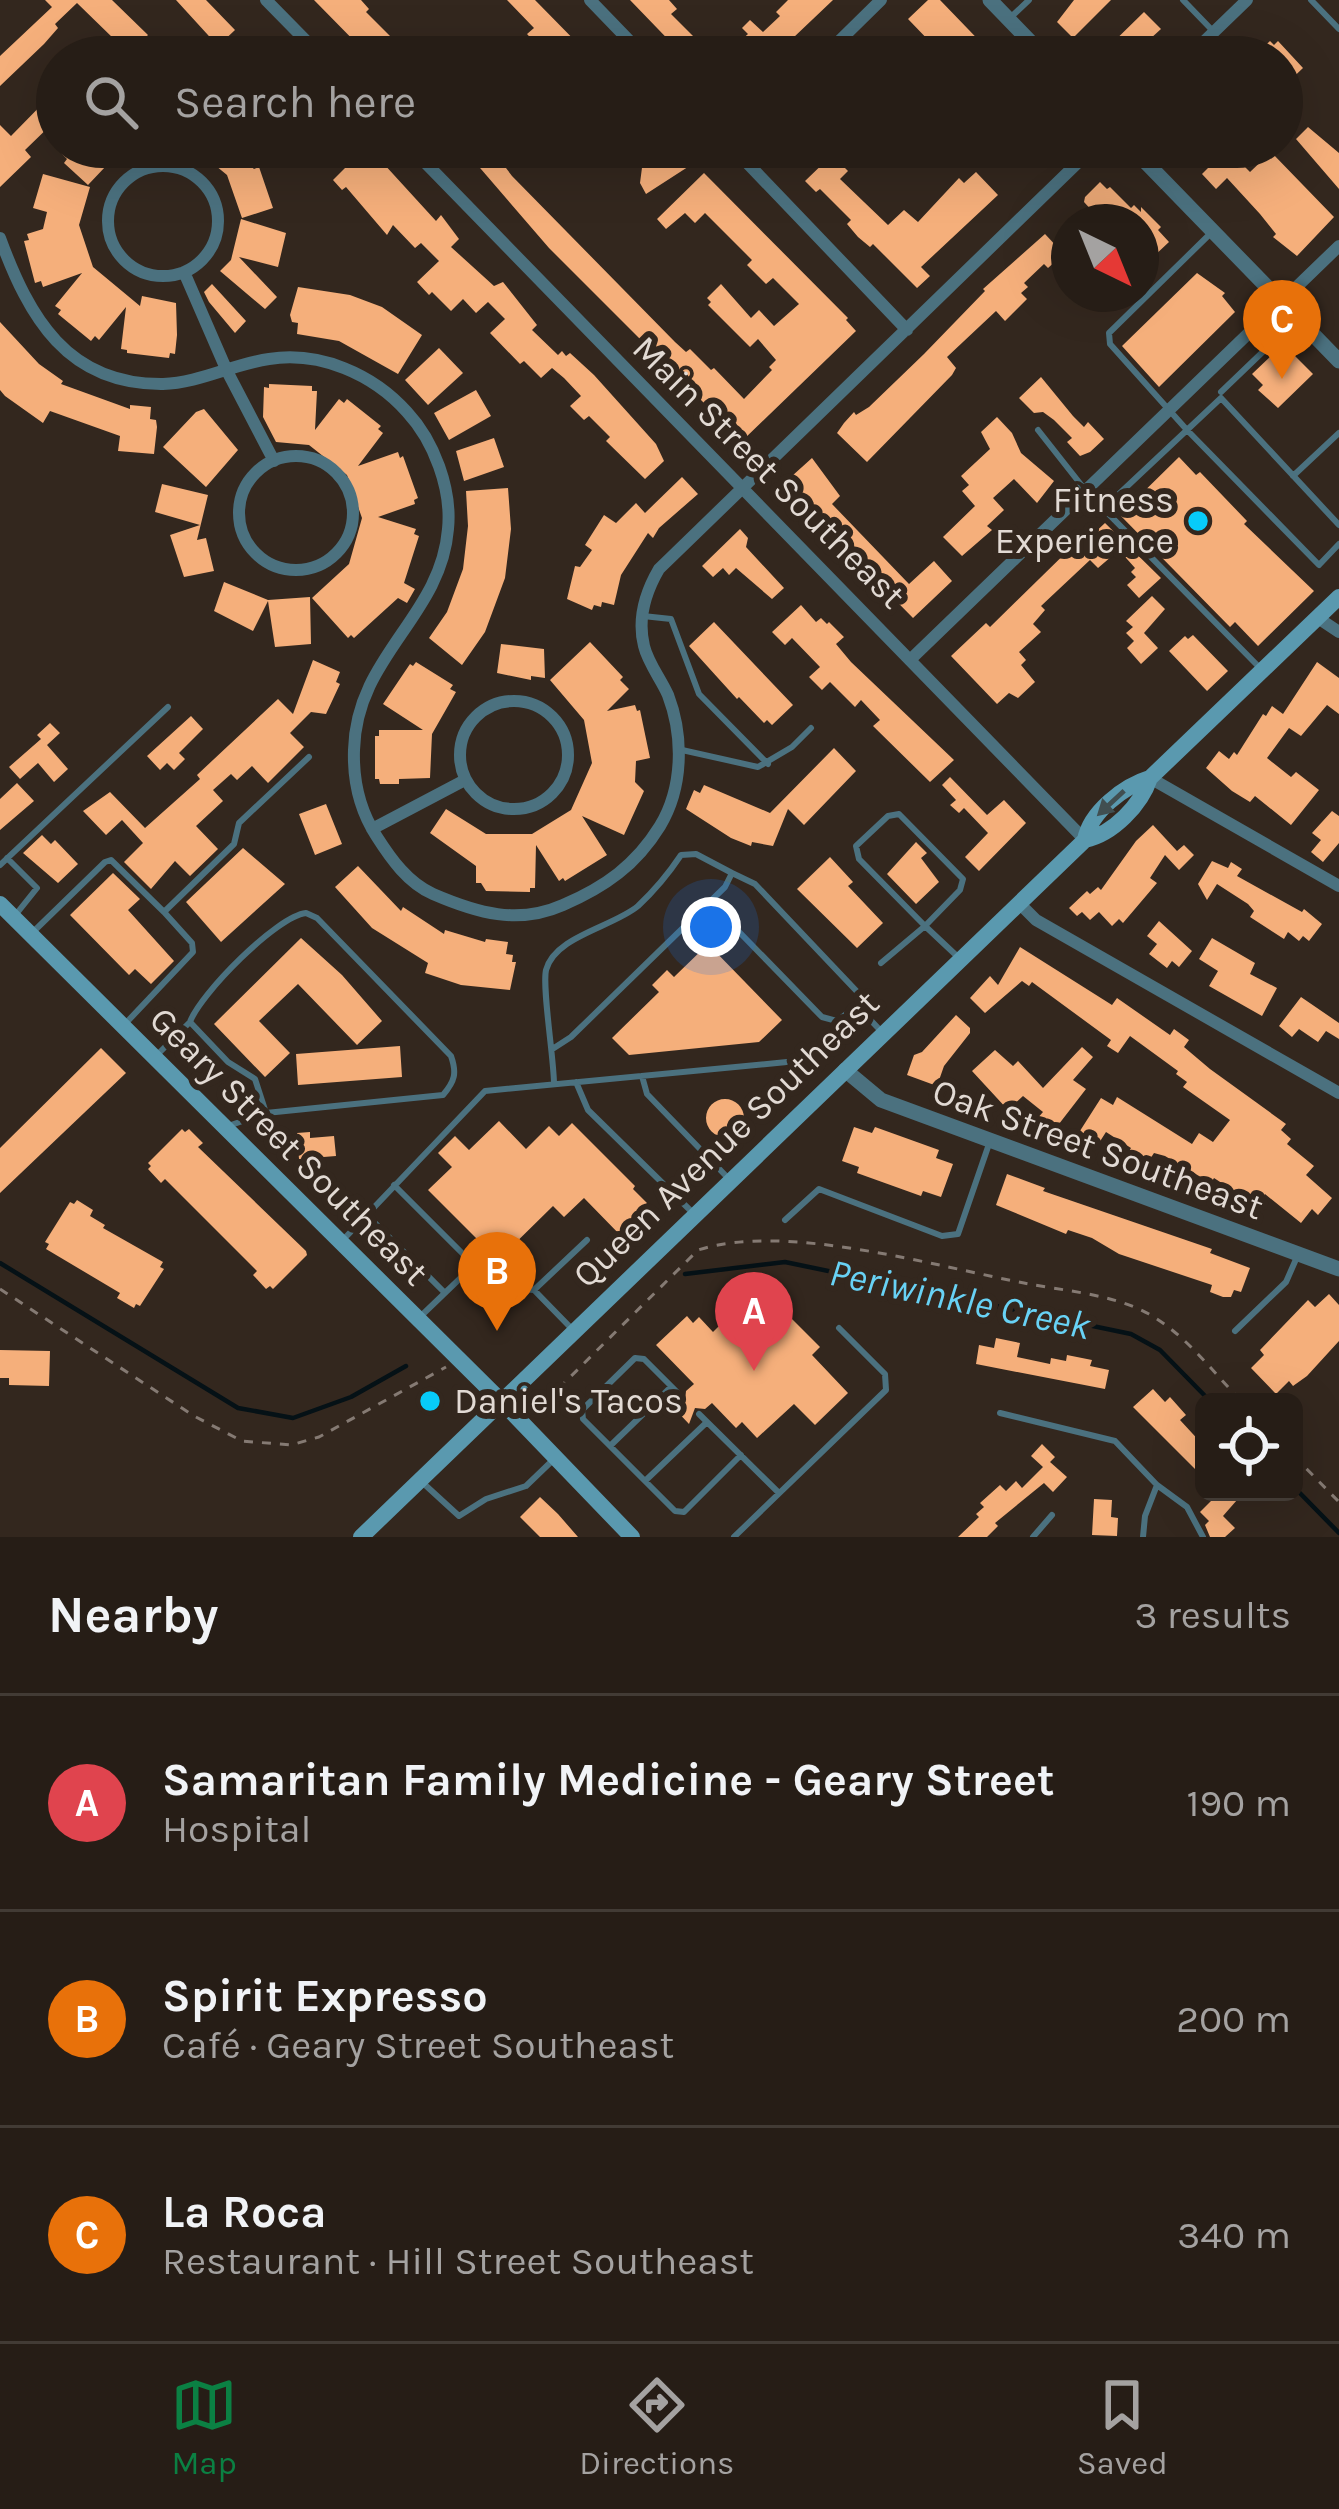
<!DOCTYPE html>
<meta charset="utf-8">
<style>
body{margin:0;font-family:Karla,sans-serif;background:#2e261f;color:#f1f3f6}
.controls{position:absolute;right:36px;bottom:36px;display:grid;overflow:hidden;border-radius:18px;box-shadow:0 12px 48px #0002}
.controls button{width:108px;height:108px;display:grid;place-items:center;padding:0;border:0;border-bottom:3px solid #423b35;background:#261d16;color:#f1f3f6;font:60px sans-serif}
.compass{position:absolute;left:1051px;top:204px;width:108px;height:108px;border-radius:50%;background:#261d16;box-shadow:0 12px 48px #0002;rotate:137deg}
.you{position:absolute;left:711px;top:927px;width:42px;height:42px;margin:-30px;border:9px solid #fff;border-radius:50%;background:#1a73e8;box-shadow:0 0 0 18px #1a73e833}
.badge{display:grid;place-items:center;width:78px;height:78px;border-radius:50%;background:#0b8043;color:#fff;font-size:39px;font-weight:700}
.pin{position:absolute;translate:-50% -99px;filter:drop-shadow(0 3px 6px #0008)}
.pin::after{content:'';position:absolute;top:63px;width:42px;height:36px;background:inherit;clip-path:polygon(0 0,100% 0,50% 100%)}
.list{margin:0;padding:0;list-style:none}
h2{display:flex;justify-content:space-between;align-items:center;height:156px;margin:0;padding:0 48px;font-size:51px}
h2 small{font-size:39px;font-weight:400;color:#a4a2a1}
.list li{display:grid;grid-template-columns:78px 1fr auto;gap:36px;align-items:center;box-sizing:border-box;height:216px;padding:0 48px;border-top:3px solid #423b35}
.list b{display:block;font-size:45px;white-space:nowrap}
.list p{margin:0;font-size:39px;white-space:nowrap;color:#a4a2a1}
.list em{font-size:39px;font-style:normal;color:#a4a2a1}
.icon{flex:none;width:66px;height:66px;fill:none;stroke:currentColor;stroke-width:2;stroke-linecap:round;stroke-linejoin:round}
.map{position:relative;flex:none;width:1339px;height:1537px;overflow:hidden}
.search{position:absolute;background:#261d16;box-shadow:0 12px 48px #0002;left:36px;right:36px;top:36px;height:132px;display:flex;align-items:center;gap:30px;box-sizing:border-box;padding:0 42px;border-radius:66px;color:#a4a2a1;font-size:45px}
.sheet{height:804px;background:#261d16}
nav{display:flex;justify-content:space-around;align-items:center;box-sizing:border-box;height:168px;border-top:3px solid #423b35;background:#261d16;font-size:33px;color:#a4a2a1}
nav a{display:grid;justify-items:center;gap:6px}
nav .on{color:#0b8043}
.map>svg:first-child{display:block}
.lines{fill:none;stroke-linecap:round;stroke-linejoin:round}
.stream{stroke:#051116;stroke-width:4.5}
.building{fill:#f5af7b}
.path{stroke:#857a73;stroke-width:3;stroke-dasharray:9 9;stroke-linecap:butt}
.service{stroke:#4b717f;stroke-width:6}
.minor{stroke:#4b717f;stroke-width:12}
.tertiary{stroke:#4b717f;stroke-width:15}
.secondary{stroke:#5a99af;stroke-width:16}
.oneway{fill:#414f51}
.poi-dot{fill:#07cbf9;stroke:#33271e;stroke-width:4.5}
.labels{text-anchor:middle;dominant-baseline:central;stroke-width:12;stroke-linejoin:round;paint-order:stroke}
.street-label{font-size:36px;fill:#e2dad4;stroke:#33271e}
.poi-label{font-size:36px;fill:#e2dad4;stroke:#33271e;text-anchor:end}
.water-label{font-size:39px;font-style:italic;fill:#68d2f5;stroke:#33271e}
</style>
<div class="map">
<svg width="1339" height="1537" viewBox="0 0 1339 1537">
<rect width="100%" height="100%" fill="#33271e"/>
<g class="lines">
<!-- stream -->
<path class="stream" d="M0 1263 238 1408 293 1418 351 1397 406 1366
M685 1274 785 1262 1131 1334 1160 1350 1211 1402
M1294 1487 1339 1533"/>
</g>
<!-- building -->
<path class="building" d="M45 0H112L148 35 126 57H98L115 40 77 3 55 24 58 28 44 44 0 86V56L52 7Z
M176 0H206L235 30 218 46Z
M314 0H361L369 9 366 12 400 46 388 57 378 50 370 57Z
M507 0H535L591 57H548L527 34 534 28Z
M630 0H669L677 9 671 14 714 57H685Z
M788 0H833L773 57H722L748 34 742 28 750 20 763 32 780 16 776 12Z
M928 0H940L995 57H956L940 40 934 46 908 19Z
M1074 0H1111L1073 38 1057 22Z
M1144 12 1161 29 1150 39 1153 41 1136 57H1098Z
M1270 41 1274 45 1278 41 1303 68 1282 88V57H1253Z
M57 89V119L25 150 31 157 0 187V125L11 136Z
M1308 127 1339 153V189L1296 139Z
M55 147H124L88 185 64 163 67 159Z
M193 147H248L240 157 254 169 259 167 273 208 242 218 227 175Z
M338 147H357L378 168 383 163 436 221 441 215 459 239 451 247 494 286 503 282 537 325 532 330 558 355 562 351 566 356 570 353 594 375 656 444 664 461 645 479 606 441 610 437 589 416 584 420 570 406 581 396 564 378 552 368 541 378 524 361 520 364 490 333 505 319 488 302 476 313 463 299 451 311 432 292 429 295 417 282 439 261 421 243 415 248 393 225 387 235 346 187 342 190 333 180 352 161Z
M462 147H507L517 158 506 168 512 176 675 342 686 352 690 349 711 370 714 368 744 399 772 370 769 367 776 360 758 339 750 347 708 305 711 302 707 298 721 284 751 318 759 310 774 326 799 304 773 278 766 284 747 265 752 260 705 213 695 223 685 213 666 229 657 219 704 173 848 318 846 320 856 331 742 441 549 248Z
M655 147H677L694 163 646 194 640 183 643 160Z
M1227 149 1250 172 1271 152 1334 217 1297 256 1273 237 1276 234 1260 214 1227 178 1216 189 1202 174Z
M832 155 848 171 840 179 888 225 904 210 918 222 959 178 964 183 976 172 998 195 921 267 930 276 917 288 873 244 870 247 858 237 847 224 851 220 820 189 816 192 805 181Z
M43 174 90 187 79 225 93 267 140 306 142 296 176 303 177 335 175 354 170 353 169 358 127 353V350L121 349 126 307 99 340 95 336 91 341 58 314 61 310 55 306 82 273 43 287 41 281 35 283 24 241 29 240 27 234 43 229 47 212 33 208Z
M1100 182 1107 189 1110 187 1131 208 1134 205 1141 212V207L1161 227 1158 230 1169 242 1153 257 1151 254 1141 264V222H1087L1095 214 1084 202 1085 197Z
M241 219 286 233 278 267 239 257 277 297 265 309 220 271 231 260Z
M1045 234 1060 250 1053 256 1057 260 1048 268 1044 264 1024 283 1028 287 1021 293 1027 299 1005 321 996 311 947 357 956 368 952 375 867 462 837 433 844 423 854 412 856 415 869 407 924 354 985 291 983 289Z
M1197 273 1225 293 1222 296 1235 312 1159 387 1122 346Z
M212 284 246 321 235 333 209 302 204 292Z
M298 287 350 295 382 307 422 335 398 374 339 341 297 334 298 323 292 322 290 315Z
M0 322 39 364 63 381 61 384 130 409V405L151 407 150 419 156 420 157 427 154 454 118 451 120 436 50 411 43 423 5 396 0 390Z
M439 348 463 373 428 405 405 380Z
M1290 351 1313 374 1278 408 1258 390 1263 385 1252 374 1272 355 1279 362Z
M1041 377 1073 416 1084 427 1088 422 1104 439 1090 452 1080 456 1067 442 1072 438 1054 420 1043 412 1034 413 1019 398Z
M269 384 312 386V391H317L315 430 339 399 344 403 347 399 381 426 378 429 383 433 358 466 398 452 400 458 403 456 418 498 414 500 415 504 378 517 416 529 414 534 419 536 404 583 415 589 407 603 398 598 354 638 351 635 348 638 312 598 349 564 362 518 347 475 309 445 276 442 263 417 264 387 269 388Z
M476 390 491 416 449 440 434 413Z
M204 409 238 450 206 487 163 447 196 412Z
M997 417 1012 433 1021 453 1054 481 1037 503 1014 479 993 498 1004 510 987 526 992 530 962 556 943 537 975 506 962 491 969 485 961 476 990 449 981 432Z
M494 438 504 467 464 481 456 451Z
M1179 457 1196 475 1200 472 1247 521 1244 524 1314 591 1258 646 1235 622 1230 627 1120 515Z
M812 458 840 496 832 504 909 584 934 561 952 581 913 618 782 485Z
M682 477 698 494 659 528 653 538 648 533 621 575 614 605 602 602 601 607 594 605 592 610 567 599 575 566 580 567 592 550 585 545 604 515 616 523 636 503 645 513Z
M162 484 208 495 197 540 206 538 214 571 184 577 170 535 200 525 155 512Z
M508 488 511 529 505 578 485 632 462 665 429 638 447 612 463 569 468 526 466 491Z
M1105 523 1161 578 1139 598 1127 585 1136 577 1131 572 1135 568 1119 550 1098 568 1090 560 1041 606 1045 610 1033 624 1041 632 1019 652 1026 660 1021 665 1035 682 1018 698 1009 693 997 704 951 656 986 623 990 627 1085 534 1089 538Z
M740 529 748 538 746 547 784 588 772 599 736 568 729 575 723 568 713 577 702 566Z
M224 582 268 600 310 597 311 644 275 647 268 601 253 631 214 611Z
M1152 596 1165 609 1144 633 1158 648 1141 664 1127 648 1134 641 1126 633 1133 627 1126 621Z
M801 605 816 622 821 618 827 624 829 622 844 637 836 644 851 662 954 760 930 782 873 726 880 720 861 700 855 707 830 682 822 690 809 677 820 667 792 638 785 645 772 632Z
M714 622 793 705 772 725 767 720 764 723 739 697 737 699 689 646Z
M1193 635 1228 671 1207 691 1169 651 1185 636 1188 639Z
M590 642 623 677 620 680 629 689 607 711 635 705 637 711 640 710 650 758 636 761 635 782 644 791 624 835 582 816 607 855 565 881 563 878 559 881 536 845 535 888H530V892L486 891 481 883H476V866L430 833 446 809 486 834H532L571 810 592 763 584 720 550 680Z
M501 644 544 649 545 678 531 676V680L497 673Z
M313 660 340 672 336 682 340 684 326 714 311 712 290 733 304 747 268 783 252 766 237 780 231 774 213 790 223 801 196 826 218 849 190 876 175 861 151 889 124 862 143 843 122 820 106 835 83 811 110 792 145 828 200 779 197 775 278 699 293 714Z
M416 662 453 685 450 689 456 692 432 734 430 778 399 779V784H380L379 779H375V736H379V730H423L383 704 410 664 413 666Z
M1317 662 1339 678V714L1327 705 1301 736 1289 728 1267 758 1291 777 1296 772 1319 790 1291 825 1255 796 1250 802 1232 791 1206 768 1219 751 1229 759 1234 752 1237 755 1263 714 1266 716 1272 706 1283 714Z
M191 716 203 729 179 753 185 759 174 770 167 763 160 770 147 756Z
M50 723 60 733 47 745 68 769 54 782 38 763 20 779 9 767 41 739 37 735Z
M834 748 856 771 804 825 788 809 773 846 752 842 751 846 731 838 686 809 694 790 700 793 704 785 770 813Z
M950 777 987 815 1004 800 1026 823 979 871 965 857 988 833 964 808 959 813 950 805 956 800 942 785Z
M17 783 34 801 0 830V799Z
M326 804 342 844 315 855 299 814Z
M1332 811 1339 816V843L1323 862 1311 852 1321 840 1312 833Z
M1153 825 1177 851 1184 845 1194 855 1179 870 1165 855 1150 878 1157 883 1123 923 1119 919 1112 926 1099 912 1090 920 1082 912 1077 916 1069 908 1087 891 1090 894 1098 887 1101 890 1136 841Z
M42 835 51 844 55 840 78 864 58 883 23 853Z
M916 842 927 853 921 858 939 882 916 904 887 874Z
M243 848 285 884 221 942 186 902Z
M830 857 853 882 848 886 883 923 857 948 797 889Z
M1212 861 1228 868 1231 862 1242 869 1237 876 1302 912 1304 909 1322 924 1309 941 1303 936 1299 941 1288 932 1284 939 1250 917 1254 911 1248 904 1217 884 1207 900 1198 884Z
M358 866 401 911 403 907 444 934 445 930 485 942 486 939 508 942 506 954 513 955 512 962H516L510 990 461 985 425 973 428 963 372 928 335 887Z
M113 873 140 899 128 910 174 961 151 984 135 969 129 975 70 915Z
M1159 921 1192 951 1179 967 1172 961 1167 968 1149 954 1157 944 1147 936Z
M301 938 342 975 382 1021 357 1045 298 984 259 1021 290 1053 265 1077 214 1024Z
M1212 938 1255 963 1250 974 1277 988 1262 1016 1209 986 1218 971 1199 959Z
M708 944 782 1020 759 1042 629 1055 612 1038 659 992 652 985 667 970 674 977Z
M1020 947 1112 1005 1117 998 1170 1035 1174 1029 1189 1040 1184 1047 1210 1069 1286 1124 1281 1130 1291 1139 1287 1144 1314 1166 1306 1175 1332 1198 1318 1215 1312 1209 1301 1223 1265 1194 1257 1206 1214 1178 1211 1183 1165 1156 1154 1153 1146 1165 1128 1153 1131 1148 1106 1132 1097 1146 1078 1134 1101 1098 1113 1105 1117 1097 1192 1144 1199 1133 1213 1142 1230 1120 1183 1087 1187 1082 1176 1074 1178 1071 1130 1036 1118 1053 1107 1046 1111 1040 1032 982 1029 986 1022 981 985 1013 970 998 990 976 998 985Z
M1301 997 1339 1023V1039L1326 1031 1318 1042 1299 1029 1292 1037 1279 1026Z
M956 1015 970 1028V1033L944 1066 937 1086 907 1075 914 1055 922 1052Z
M400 1046 402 1077 298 1085 296 1054Z
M1082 1047 1093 1057 1073 1080 1086 1089 1052 1133 1036 1120 1043 1112 1023 1096 1008 1110 972 1071 995 1050 1013 1066 1018 1061 1043 1088Z
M101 1048 126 1073 0 1193V1148Z
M706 1118a19 19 0 1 1 38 0a19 19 0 1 1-38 0Z
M499 1121 526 1149 549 1126 559 1136 572 1123 635 1186 633 1189 647 1203 644 1206 649 1212 623 1238 584 1198 564 1217 553 1206 498 1260 428 1190 452 1167 438 1153 455 1136 469 1150Z
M854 1127 872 1133 875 1127 939 1150 936 1158 953 1164 941 1197 923 1191 921 1196 857 1173 859 1167 842 1161Z
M182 1129 185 1132 189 1129 203 1143 198 1147 306 1251 307 1255 273 1289 270 1286 266 1289 253 1275 257 1271 165 1179 161 1183 148 1169 151 1166 148 1163Z
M310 1132V1138L334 1136 336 1156 299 1159 297 1133Z
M1007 1174 1045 1188 1043 1191 1212 1249 1210 1253 1250 1268 1241 1292 1234 1290 1231 1297H1223L1210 1292 1212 1285 1119 1254 1092 1238 1068 1230 1066 1234 996 1205Z
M77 1200 93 1210 90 1216 105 1225 103 1228 163 1262 160 1267 164 1269 140 1306 136 1304 134 1308 117 1298 120 1293 46 1249 49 1244 45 1242 70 1202 74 1204Z
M1329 1294 1339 1305V1341L1307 1376 1293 1386 1289 1381 1276 1394 1251 1368 1264 1355 1260 1350 1308 1300 1315 1307Z
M737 1308 761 1333 775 1319 779 1324 788 1315 820 1347 812 1355 848 1393 815 1425 794 1404 757 1438 742 1422 736 1428 712 1403 705 1409 695 1408 689 1424 671 1405 685 1402 686 1391 694 1384 656 1345 687 1316 693 1323 699 1317 713 1332Z
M996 1338 1020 1343 1017 1357 1050 1364 1051 1358 1066 1361 1067 1355 1092 1360 1090 1366 1109 1370 1105 1389 976 1364 979 1345 994 1348Z
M0 1350 50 1351 49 1386 9 1385V1378H0Z
M1153 1389 1165 1402 1170 1397 1186 1415 1180 1420 1204 1446V1478L1133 1407Z
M1042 1444 1055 1457 1050 1462 1067 1477 1053 1492 1044 1483 995 1523 998 1526 987 1537H958L979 1517 976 1514 984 1507 980 1503 1000 1485 1006 1491 1016 1481 1022 1488 1043 1467 1031 1456Z
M1220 1492H1244L1223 1516 1235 1528 1225 1537H1210L1205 1525 1209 1521 1200 1512Z
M540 1497 558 1514 578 1537H540L520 1517Z
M1094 1499 1112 1500 1111 1517 1118 1518 1117 1536 1092 1535Z"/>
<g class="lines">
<!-- path -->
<path class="path" d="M0 1289 194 1416 242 1441 291 1445 319 1437 446 1367
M533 1414 698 1250C785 1222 934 1266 1024 1283 1064 1291 1113 1294 1149 1314 1187 1336 1212 1371 1242 1402
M1294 1456 1339 1502"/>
<!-- service -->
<path class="service" d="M1183 0 1212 30
M1311 0 1339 29
M1011 17 1029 0
M1221 392 1271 344 1255 327
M1038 430 1086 491 1260 668
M1293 476 1339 433
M1103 509 1187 430 1110 344 1109 333 1212 232
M1339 525 1221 398 1187 430 1319 565 1339 544
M643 616 671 619 699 694 768 764
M682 750 758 767 792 747 811 728
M7 858 37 888 17 913
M0 865 168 707
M710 902 822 1017 837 1021 865 1000 755 884 732 873
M32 933 105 862 111 860 164 912
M881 963 925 926 859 859 856 846 888 816 899 814 963 879 960 890 925 926 958 957
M858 1007 880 1030
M125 1024 193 952 192 943 164 912 234 844 239 823 309 757
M554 1048 571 1037 725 887 732 873 696 854 681 855C669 873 654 891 638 906 613 927 555 936 546 970 542 988 554 1059 554 1084
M157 1055 190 1022
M642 1076 647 1094 728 1178
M576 1082 588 1110 692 1212
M231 1125 266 1113 443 1095C455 1081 457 1073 451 1056L317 918 306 913C277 916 200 994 190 1022L228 1062 255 1079 266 1113
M394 1185 474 1265
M367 1215 445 1293
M785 1220 819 1189 942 1236 958 1234 989 1144
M341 1242 485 1091 787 1062
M534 1290 587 1240
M422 1315 474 1265 497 1287 534 1290 572 1329
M1235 1331 1286 1282 1297 1257
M681 1396 644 1359 635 1358 582 1410 583 1419 675 1511 684 1512 741 1455
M1000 1413 1115 1441 1157 1485 1187 1507 1203 1537
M699 1414 779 1493
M610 1446 671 1387
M645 1481 707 1422
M423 1483 459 1516 486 1499 526 1486 553 1460
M734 1537 886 1390 885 1374 839 1328
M1033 1537 1052 1515
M1143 1537 1145 1516 1157 1485"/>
<!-- minor -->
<path class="minor" d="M266 0 322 57
M590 0 645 57
M823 57 881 0
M1188 57 1247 0
M410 147 1085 840
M732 147 907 330
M108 221a55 55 0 1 1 110 0a55 55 0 1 1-110 0Z
M0 238C29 317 67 385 163 384 199 383 233 364 269 359 320 351 373 374 407 412 434 441 452 489 448 529 441 617 356 656 354 750 353 781 360 811 377 837 391 859 408 883 433 894 477 913 518 925 563 905 605 887 636 865 660 826 683 788 684 737 668 695 661 679 648 663 644 646 637 618 645 593 659 569L1094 147
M184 272 227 371 274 461
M239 513a57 57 0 1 1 114 0a57 57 0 1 1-114 0Z
M1318 618 1339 632
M911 659 1339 246
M460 755a54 54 0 1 1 108 0a54 54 0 1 1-108 0Z
M1150 778 1339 886
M372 829 465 780
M1019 903 1036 920 1339 1093"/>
<!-- tertiary -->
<path class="tertiary" d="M990 0 1045 57
M1131 147 1339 361
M845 1070 881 1100 1339 1269"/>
<!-- secondary -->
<path class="secondary" d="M1085 840C1090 812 1124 786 1150 778L1339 597
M0 904 502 1402 632 1537
M361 1537 1085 840C1113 834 1141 805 1150 778"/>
</g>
<!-- one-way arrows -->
<defs><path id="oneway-solid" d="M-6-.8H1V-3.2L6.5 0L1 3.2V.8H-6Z" transform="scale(3)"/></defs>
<use class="oneway" href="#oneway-solid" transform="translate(1111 803) rotate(137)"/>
<!-- markers -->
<g class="poi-dot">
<circle cx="1198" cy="521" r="12"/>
<circle cx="430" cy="1401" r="12"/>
</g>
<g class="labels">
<!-- street labels -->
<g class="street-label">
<text transform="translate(769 472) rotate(45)">Main Street Southeast</text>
<text transform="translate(726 1139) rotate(-44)">Queen Avenue Southeast</text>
<text transform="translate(289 1146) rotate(45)">Geary Street Southeast</text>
<text transform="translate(1098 1149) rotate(20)">Oak Street Southeast</text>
</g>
<!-- poi labels -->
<g class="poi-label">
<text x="1174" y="500">Fitness<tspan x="1174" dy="41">Experience</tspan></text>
<text x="454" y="1401" text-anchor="start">Daniel's Tacos</text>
</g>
<!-- water labels -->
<g class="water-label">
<text transform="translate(960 1299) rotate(12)">Periwinkle Creek</text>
</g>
</g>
</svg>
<div class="controls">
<button><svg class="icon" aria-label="locate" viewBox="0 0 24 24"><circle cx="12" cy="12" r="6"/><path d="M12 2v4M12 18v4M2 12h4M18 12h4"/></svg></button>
</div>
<svg class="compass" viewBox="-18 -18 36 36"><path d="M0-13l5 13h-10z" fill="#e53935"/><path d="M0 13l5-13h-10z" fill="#a4a2a1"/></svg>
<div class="you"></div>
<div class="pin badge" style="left:754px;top:1371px;background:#e0444e">A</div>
<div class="pin badge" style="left:497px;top:1331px;background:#e8710a">B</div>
<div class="pin badge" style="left:1282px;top:379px;background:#e8710a">C</div>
<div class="search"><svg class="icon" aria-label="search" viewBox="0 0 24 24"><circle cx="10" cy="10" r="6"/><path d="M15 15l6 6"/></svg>Search here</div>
</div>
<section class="sheet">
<h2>Nearby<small>3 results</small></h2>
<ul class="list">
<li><span class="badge" style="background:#e0444e">A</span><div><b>Samaritan Family Medicine - Geary Street</b><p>Hospital</p></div><em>190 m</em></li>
<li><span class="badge" style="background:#e8710a">B</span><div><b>Spirit Expresso</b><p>Café · Geary Street Southeast</p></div><em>200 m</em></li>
<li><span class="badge" style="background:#e8710a">C</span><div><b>La Roca</b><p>Restaurant · Hill Street Southeast</p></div><em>340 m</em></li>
</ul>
</section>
<nav>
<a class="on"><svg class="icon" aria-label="map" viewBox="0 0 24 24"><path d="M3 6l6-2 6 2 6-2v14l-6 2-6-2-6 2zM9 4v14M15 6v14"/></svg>Map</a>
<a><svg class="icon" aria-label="directions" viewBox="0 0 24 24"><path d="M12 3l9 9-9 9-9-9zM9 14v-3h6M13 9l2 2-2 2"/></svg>Directions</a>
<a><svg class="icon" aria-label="saved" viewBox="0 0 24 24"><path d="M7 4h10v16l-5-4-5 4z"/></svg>Saved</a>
</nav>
